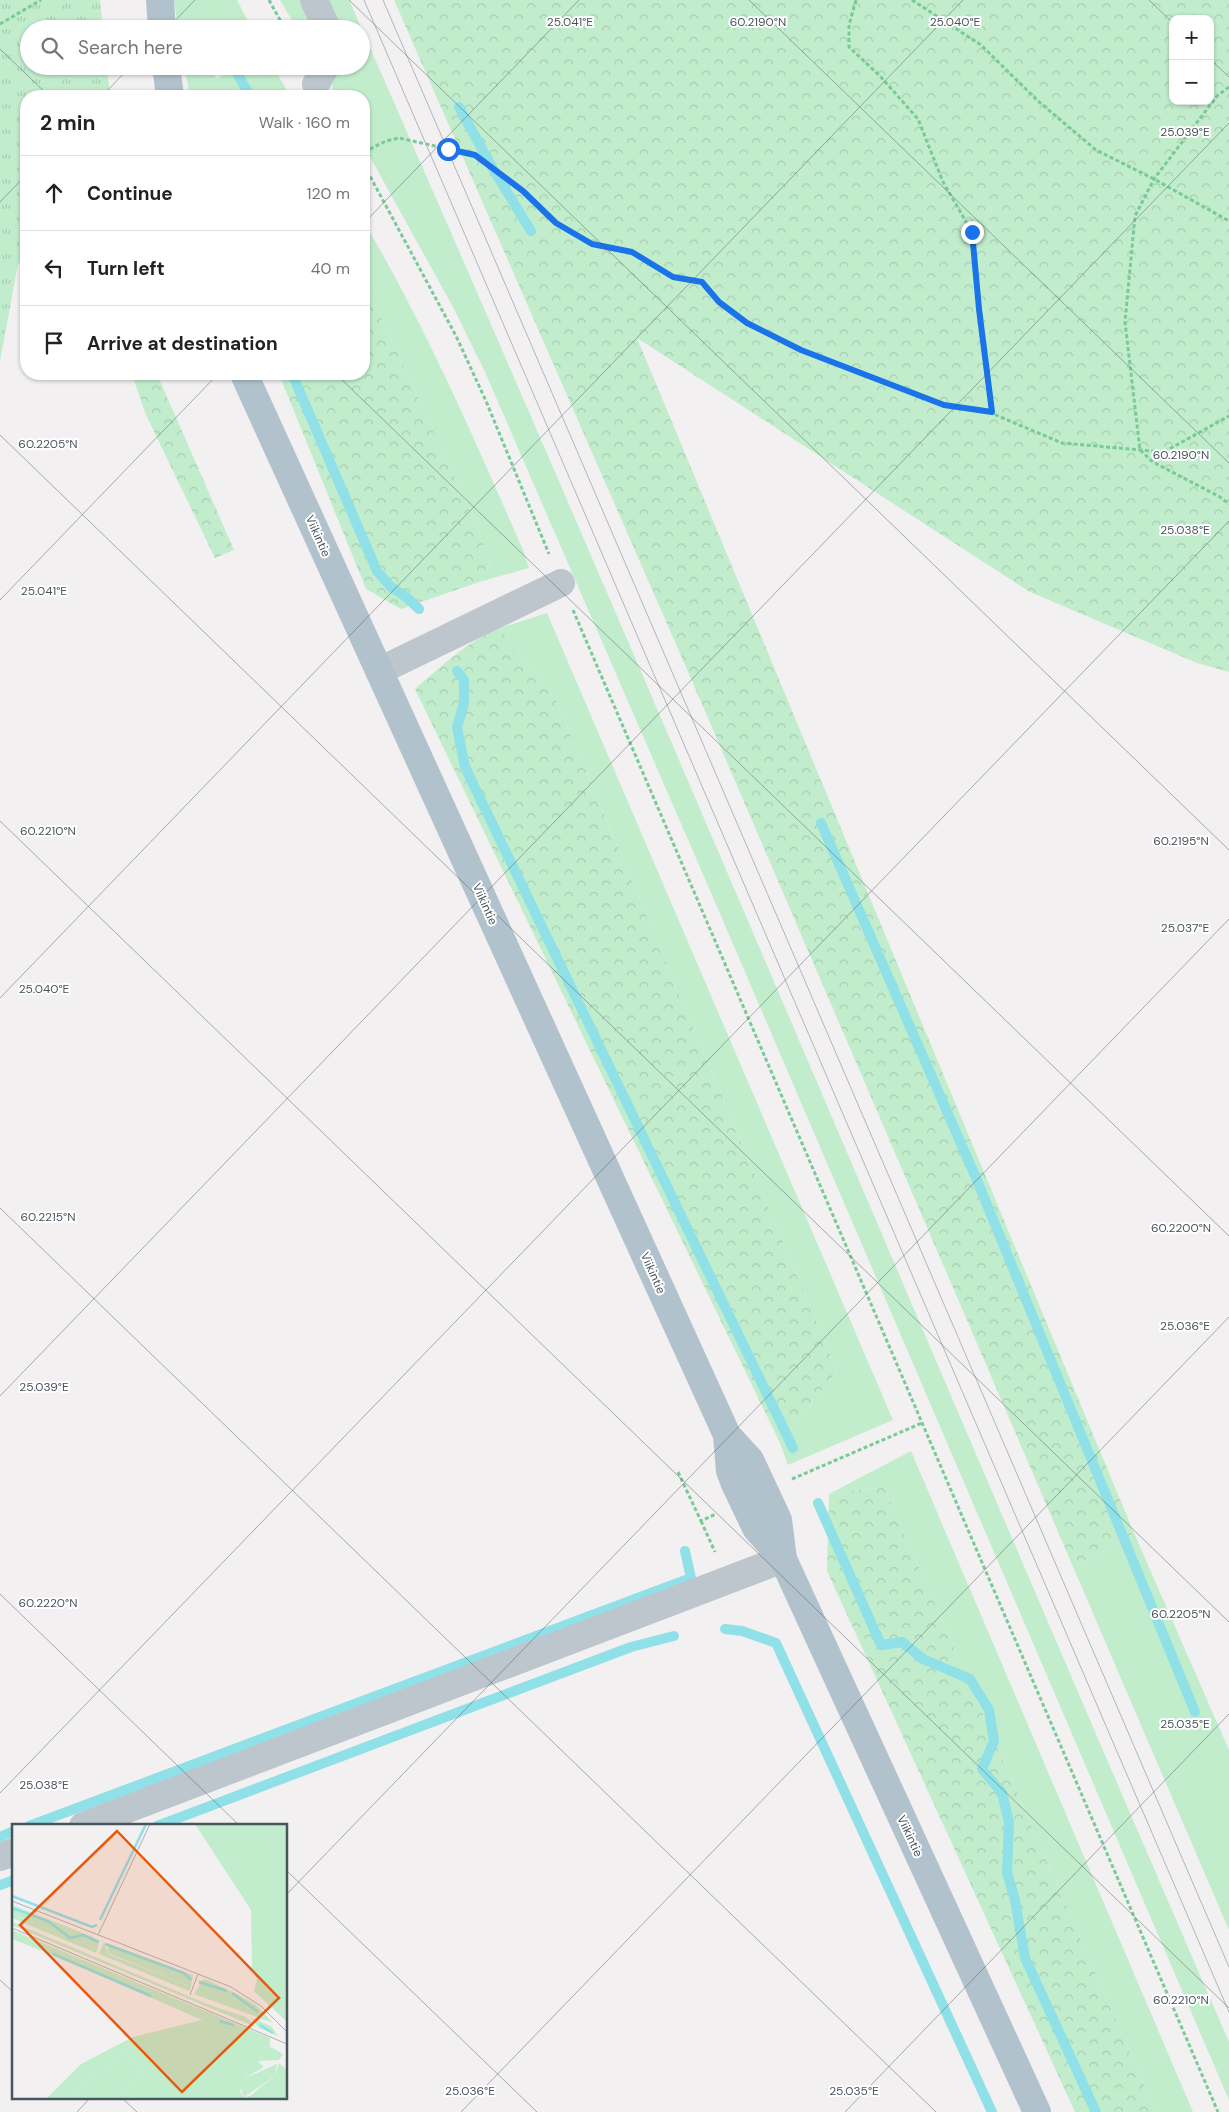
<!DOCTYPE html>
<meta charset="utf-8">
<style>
body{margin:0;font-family:"DM Sans",sans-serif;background:#f6f6f6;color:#222}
.controls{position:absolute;right:15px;top:15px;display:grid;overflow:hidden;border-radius:10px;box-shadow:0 1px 4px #0004}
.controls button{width:45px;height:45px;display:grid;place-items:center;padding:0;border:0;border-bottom:1px solid #e0e0e0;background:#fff;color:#222;font:25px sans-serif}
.stop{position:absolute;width:15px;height:15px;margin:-11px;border:4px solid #1a73e8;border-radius:50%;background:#fff}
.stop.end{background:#1a73e8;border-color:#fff;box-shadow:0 1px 5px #0008}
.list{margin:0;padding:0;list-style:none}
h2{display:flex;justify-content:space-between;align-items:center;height:65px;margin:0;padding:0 20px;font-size:21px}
h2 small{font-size:16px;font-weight:400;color:#767676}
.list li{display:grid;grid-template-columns:32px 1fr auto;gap:15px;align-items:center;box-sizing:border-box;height:75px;padding:0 20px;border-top:1px solid #e0e0e0}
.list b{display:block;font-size:19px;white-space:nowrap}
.list em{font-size:16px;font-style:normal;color:#767676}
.icon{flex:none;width:28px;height:28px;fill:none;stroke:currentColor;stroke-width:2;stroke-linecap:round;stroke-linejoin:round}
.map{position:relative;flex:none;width:1229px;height:2112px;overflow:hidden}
.search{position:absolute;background:#fff;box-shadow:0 1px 4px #0004;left:20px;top:20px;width:350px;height:55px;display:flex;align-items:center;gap:12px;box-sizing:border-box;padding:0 18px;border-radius:28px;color:#767676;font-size:19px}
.panel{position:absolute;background:#fff;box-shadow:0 1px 4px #0004;left:20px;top:90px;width:350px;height:290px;border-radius:20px}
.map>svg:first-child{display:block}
.green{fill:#c1edcd}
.forest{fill:url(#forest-crowns);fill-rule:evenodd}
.park{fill:url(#park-tufts)}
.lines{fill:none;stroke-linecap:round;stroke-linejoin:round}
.stream{stroke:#90e0e8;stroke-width:10}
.path{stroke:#7ac999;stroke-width:3;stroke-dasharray:4 2.5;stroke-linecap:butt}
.minor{stroke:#bcc6cc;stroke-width:28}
.major{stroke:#b1c2cd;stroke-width:28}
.tram{stroke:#b2b6ba;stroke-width:1}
.route{stroke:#1a73e8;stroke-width:6}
.ticks{fill:none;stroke:#49555c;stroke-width:1;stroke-opacity:0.45}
.labels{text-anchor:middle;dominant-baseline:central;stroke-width:4;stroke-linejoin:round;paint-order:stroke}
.street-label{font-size:12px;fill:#49555c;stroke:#fff}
.inset-river{fill:none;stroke:#90e0e8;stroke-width:2.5}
.inset-road{fill:none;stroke:#aeb2b5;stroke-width:1}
.view{fill:#e8590c;fill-opacity:0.15;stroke:#e8590c;stroke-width:2.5}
.inset-edge{fill:none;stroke:#49555c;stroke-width:2.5}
.ticks-label{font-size:12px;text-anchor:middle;fill:#49555c;stroke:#fff;stroke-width:4;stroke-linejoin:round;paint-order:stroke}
</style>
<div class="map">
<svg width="1229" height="2112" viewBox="0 0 1229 2112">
<defs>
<pattern id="forest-crowns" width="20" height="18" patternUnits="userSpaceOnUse" patternTransform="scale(1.25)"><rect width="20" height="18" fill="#c1edcd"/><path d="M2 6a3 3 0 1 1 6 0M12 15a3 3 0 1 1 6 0" fill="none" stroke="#a7cdb2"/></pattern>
<pattern id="park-tufts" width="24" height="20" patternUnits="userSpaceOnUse" patternTransform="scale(1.25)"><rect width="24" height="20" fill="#c1edcd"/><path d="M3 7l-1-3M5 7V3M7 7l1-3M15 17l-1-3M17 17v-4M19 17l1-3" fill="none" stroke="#a7cdb2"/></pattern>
</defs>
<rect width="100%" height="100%" fill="#f2f0f0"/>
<!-- green -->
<path class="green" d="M174 0H237L252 29H178Z
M280 0H301L313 29H297Z
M321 0H349C648 678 934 1362 1229 2042V2100L712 895 485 372 453 307 364 146V96H336L332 88 336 66H361V29H332Z
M184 66H207L217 79 234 66H273L290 96H190Z
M364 222C426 327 474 438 523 550L529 568 479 582 491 565 472 515 364 281Z
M547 613 893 1420 788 1465 780 1443 837 1371 557 702 500 628Z
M911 1451 1193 2112H1156L884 1487 829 1494Z
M1134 1533 1229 1750V1930L1074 1569Z"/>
<!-- forest -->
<path class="forest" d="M394 0H1229V672L1197 663 1030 592 637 338 1134 1533 1074 1569 689 674ZM1173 19H1210V101H1173Z
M364 281 472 515 491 565 479 582 401 609 366 589 279 374H364Z
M132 374H157L234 550 215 558 146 415Z
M500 628 557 702 837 1371 780 1443 415 689C442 666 466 642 500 628Z
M884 1487 1156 2112H1075L827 1571 829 1494Z"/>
<!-- park -->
<path class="park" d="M0 0H100L103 29H29V66H107L110 96H26V257L18 264 0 361Z"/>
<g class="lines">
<!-- stream -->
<path class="stream" d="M233 66 250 96
M459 107 493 169 531 231
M293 376 377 571 391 587 405 596 419 609
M457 671 464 680V703L457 727 465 767 793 1448
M821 823 976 1178 1195 1712
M818 1503 881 1645 902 1642 923 1659 970 1679 989 1710 994 1741 982 1769 1002 1793 1009 1822 1007 1873 1015 1900 1025 1958 1096 2112
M725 1629 742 1631 776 1643 992 2112
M29 1826 691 1578 685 1551
M157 1826 631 1647 674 1636
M0 1837 14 1831
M0 1885 14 1880"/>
<!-- path -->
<path class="path" d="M269 0 285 29
M856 0 849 25V47L880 76 918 119 943 182 972 232 979 309 991 412
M912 0 981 45 1038 101 1096 150 1154 179 1229 221
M0 24 41 0
M1229 87 1217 96 1154 179 1135 216 1125 322 1140 450 1153 462 1220 497 1229 504
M364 152 386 141 399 138 475 155 523 191 556 223 592 244 632 252 673 277 702 282 719 302 747 323 801 350 944 405 991 413 1062 443 1164 452 1229 416
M364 165 456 336 486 401 549 554
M573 610 1218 2112
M678 1472 701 1521 716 1514
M792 1479 922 1423
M701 1521 715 1552"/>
<!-- minor -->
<path class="minor" d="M314 0 327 29
M316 84 326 66
M379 671 561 583
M83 1826 783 1559
M0 1857 14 1852"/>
<!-- major -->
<path class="major" d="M160 0 162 29
M166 66 170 96
M244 374 727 1435 730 1471 735 1484 756 1528 783 1559 1037 2112
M727 1435 750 1460 778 1520 783 1559"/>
<!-- tram -->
<path class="tram" d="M364 0 1229 2012
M383 0 1229 1967"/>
</g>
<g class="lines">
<!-- route -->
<path class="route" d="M448 149 475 155 523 191 556 223 592 244 632 252 673 277 702 282 719 302 747 323 801 350 944 405 992 412 979 309 972 232"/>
</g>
<!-- ticks -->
<path class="ticks" d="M349 0 1229 850M749 0 1229 463M1149 0 1173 23M167 29 195 0M0 49 49 96M1210 59 1229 77M102 96 131 66M0 202 26 175M364 223 579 0M336 374 1229 1236M0 435 1229 1622M0 600 218 374M0 821 1229 2008M0 998 963 0M0 1208 936 2112M0 1396 1229 123M0 1594 240 1826M0 1793 1229 521M286 1870 537 2112M286 1895 1229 919M0 1980 14 1993M122 2098 137 2112M77 2112 90 2098M461 2112 1229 1317M845 2112 1229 1714"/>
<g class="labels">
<!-- street labels -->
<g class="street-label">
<text transform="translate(318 536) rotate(66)">Viikintie</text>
<text transform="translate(485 904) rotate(66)">Viikintie</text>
<text transform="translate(653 1273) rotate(66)">Viikintie</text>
<text transform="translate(910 1836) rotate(65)">Viikintie</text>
</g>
</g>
<!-- overview -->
<g transform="translate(12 1824)">
<rect width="275" height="275" fill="#f2f0f0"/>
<path d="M0 90 83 124 87 119 84 129 0 94ZM0 98 200 182 234 193 244 203 0 101ZM0 106 62 132 60 139 0 115ZM92 118 96 130 179 163 177 167 87 130ZM185 165 217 180 225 170 244 181 261 199 182 170ZM239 194 259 202 266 212 247 204ZM259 223 271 230 267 236 246 237ZM113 228 134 245 102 275H53ZM265 240 263 252 232 273 228 262 231 255Z" fill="#c1edcd"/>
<path d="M0 81 81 113 87 119 83 124 0 90ZM95 119 181 151 179 163 96 129ZM62 132 258 214V225L246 237 252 243 231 255 228 268 232 273 238 272 263 252 267 239 275 246V275H102L134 245 113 228 53 275H34L69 240 121 213 190 196 60 139ZM193 155 225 170 217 180 185 167 189 157Z" fill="#c1edcd"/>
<path d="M183 0H275V198L242 167 245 155 240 146 239 86Z" fill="#c1edcd"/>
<path class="inset-river" d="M0 72 80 103 85 101M0 84 36 97 58 114 71 111 87 118M88 96 134 0M93 120 172 149 179 156M41 130 139 172M187 158 215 167M220 169 246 188M207 197 222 201M248 201 261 209"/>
<path class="inset-road" d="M0 77 219 163 249 182 275 208M0 104 275 220M86 111 138 0M178 171 186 150"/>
<path class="view" d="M105 7 267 174 170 268 8 101Z"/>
<rect width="275" height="275" class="inset-edge"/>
</g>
<g class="ticks-label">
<text x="758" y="26">60.2190°N</text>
<text x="570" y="26">25.041°E</text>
<text x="955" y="26">25.040°E</text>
<text x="1185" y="136">25.039°E</text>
<text x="48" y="448">60.2205°N</text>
<text x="1181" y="459">60.2190°N</text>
<text x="1185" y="534">25.038°E</text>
<text x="44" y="595">25.041°E</text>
<text x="48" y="835">60.2210°N</text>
<text x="1181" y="845">60.2195°N</text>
<text x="1185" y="932">25.037°E</text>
<text x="44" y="993">25.040°E</text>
<text x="48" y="1221">60.2215°N</text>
<text x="1181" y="1232">60.2200°N</text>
<text x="1185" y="1330">25.036°E</text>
<text x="44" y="1391">25.039°E</text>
<text x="48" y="1607">60.2220°N</text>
<text x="1181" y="1618">60.2205°N</text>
<text x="1185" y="1728">25.035°E</text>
<text x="44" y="1789">25.038°E</text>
<text x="1181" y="2004">60.2210°N</text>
<text x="470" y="2095">25.036°E</text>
<text x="854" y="2095">25.035°E</text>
</g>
</svg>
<div class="controls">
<button>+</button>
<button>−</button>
</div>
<div class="stop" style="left:448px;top:149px"></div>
<div class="stop end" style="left:972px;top:232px"></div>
<div class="search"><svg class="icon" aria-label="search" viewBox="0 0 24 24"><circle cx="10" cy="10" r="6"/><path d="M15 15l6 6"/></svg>Search here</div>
<section class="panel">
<h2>2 min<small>Walk · 160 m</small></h2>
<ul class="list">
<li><svg class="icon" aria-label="ahead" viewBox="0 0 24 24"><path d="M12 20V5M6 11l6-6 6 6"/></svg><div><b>Continue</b></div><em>120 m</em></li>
<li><svg class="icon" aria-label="left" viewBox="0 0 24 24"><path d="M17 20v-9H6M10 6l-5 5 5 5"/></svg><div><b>Turn left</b></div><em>40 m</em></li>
<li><svg class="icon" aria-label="arrive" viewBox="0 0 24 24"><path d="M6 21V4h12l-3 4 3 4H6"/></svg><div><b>Arrive at destination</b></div></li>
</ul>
</section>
</div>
